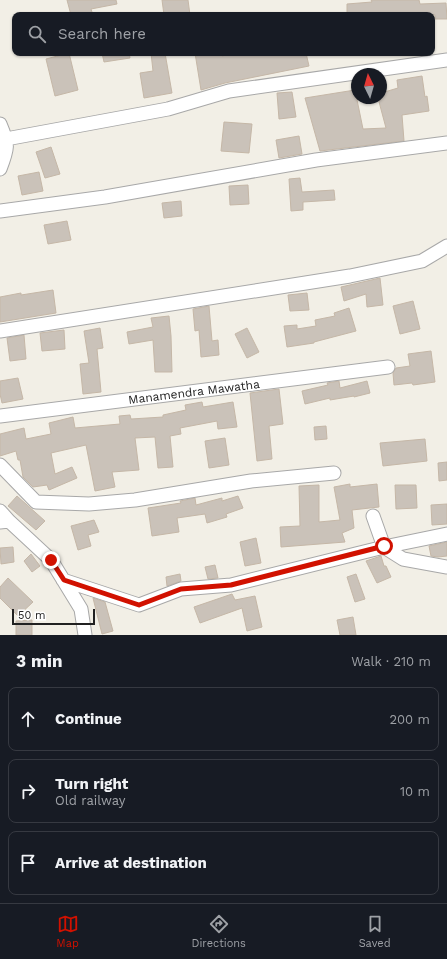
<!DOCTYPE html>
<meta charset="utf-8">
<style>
body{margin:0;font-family:"Work Sans",sans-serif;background:#242831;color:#f1f3f6}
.compass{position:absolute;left:351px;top:68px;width:36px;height:36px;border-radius:50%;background:#171b24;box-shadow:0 1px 3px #0004;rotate:355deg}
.scale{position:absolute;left:12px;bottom:10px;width:83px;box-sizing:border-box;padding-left:4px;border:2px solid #212121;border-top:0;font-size:11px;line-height:14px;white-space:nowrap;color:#212121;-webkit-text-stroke:3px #fff;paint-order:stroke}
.stop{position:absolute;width:12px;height:12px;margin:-9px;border:3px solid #d11100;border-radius:50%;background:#fff}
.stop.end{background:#d11100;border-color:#fff;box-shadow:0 1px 4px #0008}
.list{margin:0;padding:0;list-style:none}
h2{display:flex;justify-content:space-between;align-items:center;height:52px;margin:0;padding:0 16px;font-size:17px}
h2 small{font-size:13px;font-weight:400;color:#9ea1a6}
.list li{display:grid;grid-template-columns:26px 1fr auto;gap:12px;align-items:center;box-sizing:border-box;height:64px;margin:0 8px 8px;padding:0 8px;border:1px solid #363941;border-radius:8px}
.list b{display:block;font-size:15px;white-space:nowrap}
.list p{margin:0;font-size:13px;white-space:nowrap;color:#9ea1a6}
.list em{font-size:13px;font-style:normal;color:#9ea1a6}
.icon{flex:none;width:22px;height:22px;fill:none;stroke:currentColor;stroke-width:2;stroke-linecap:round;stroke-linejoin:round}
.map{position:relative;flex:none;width:447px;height:635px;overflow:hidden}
.search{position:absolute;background:#171b24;box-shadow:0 1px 3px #0004;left:12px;right:12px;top:12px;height:44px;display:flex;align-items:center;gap:10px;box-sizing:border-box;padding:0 14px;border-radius:8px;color:#9ea1a6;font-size:15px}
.sheet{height:268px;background:#171b24}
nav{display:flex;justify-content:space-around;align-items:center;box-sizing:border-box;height:56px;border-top:1px solid #363941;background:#171b24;font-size:11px;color:#9ea1a6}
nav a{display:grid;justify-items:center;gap:2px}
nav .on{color:#d11100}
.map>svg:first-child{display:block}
.building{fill:#cac2b9;stroke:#c5b7a7}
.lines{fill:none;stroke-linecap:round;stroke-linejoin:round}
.minor-casing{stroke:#a8a8a8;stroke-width:15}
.minor{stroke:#fff;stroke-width:13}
.route{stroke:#d11100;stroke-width:5}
.labels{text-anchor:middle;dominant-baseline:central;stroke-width:3;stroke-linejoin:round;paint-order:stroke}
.street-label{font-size:12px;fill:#212121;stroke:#fff}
</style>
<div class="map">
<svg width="447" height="635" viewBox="0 0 447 635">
<rect width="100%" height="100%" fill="#f2efe6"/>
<!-- building -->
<path class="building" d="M67 0H116L117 4 91 9 93 15H71Z
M162 0H188L190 15H164Z
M371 0H419L420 4 446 3 447 19H435V15H347V4L372 2Z
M69 53 78 90 55 96 46 59Z
M102 53H129L130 58 104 62Z
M151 53H165L172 93 144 98 140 73 153 71Z
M195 53H222V56L237 53H306L309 66 225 83 201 90Z
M422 76 425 97 427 96 429 111 402 115 404 141 320 151 305 98 355 90 363 129 386 128 378 98H381V93L398 88 397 80Z
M292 92 296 117 279 119 277 93Z
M224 122 252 124 249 153 221 151Z
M299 136 302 154 279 158 276 140Z
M51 147 60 174 45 178 36 152Z
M39 172 43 191 22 195 18 176Z
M300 178 302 192 334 190 335 200 303 202V210L291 211 289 179Z
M248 185 249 204 230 205 229 186Z
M181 201 182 216 164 218 162 203Z
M67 221 71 240 48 244 44 225Z
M380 278 383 305 367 307 366 294 344 301 341 287Z
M53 290 56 313 0 322V297L21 293V295Z
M307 293 309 310 290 311 288 295Z
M413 301 420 329 400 334 393 306Z
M209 306 212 341 218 340 219 355 201 357 199 330 195 331 193 309Z
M349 308 356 331 314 342V343L287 347 284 326 297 325V329L316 326 315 320 335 316 334 313Z
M169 316 171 336 172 372H155L153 340 129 344 127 332 153 327 151 318Z
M100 328 103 348 97 349 101 392 83 394 80 364 89 363 84 331Z
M247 328 259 352 247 358 235 334Z
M64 330 65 349 42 351 40 333Z
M24 335 26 359 10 361 7 338Z
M431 351 435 382 413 385 412 383 394 385 393 373 396 368 410 366 408 354Z
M18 378 23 399 2 403 0 394V381Z
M339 381 340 388 367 381 370 393 354 397V396L330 400V398L305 404 302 391 328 385 327 383Z
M279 389 283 424 269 426 272 459 257 461 250 393Z
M202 402 203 407 233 402 237 427 218 429 217 421 180 428 181 434 170 436 173 467 158 468 155 437 135 438 139 470 112 472 115 487 95 491 86 445 51 453 55 474 72 467 77 478 49 490 47 485 33 487 23 477 20 460H18L16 451 0 456V434L24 428 26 439 51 434 49 423 73 417 75 428 120 424 119 416 130 415 131 419 163 417V415L186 410 185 405Z
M326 426 327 439 315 440 314 427Z
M225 438 229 465 209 468 205 441Z
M425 439 427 461 383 466 380 443Z
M447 462V480L439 481 438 463Z
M350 484V487L377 484 379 507 352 510 354 528 342 533 345 542 281 547 280 527 300 526 299 486 319 485V522L340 520 334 487Z
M395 485H416L417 508 396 509Z
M17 496 45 521 36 530 8 506Z
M238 496 243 508 226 514 227 517 207 523 205 514 177 518 179 532 152 536 148 508 181 503 180 501 195 498 196 505 222 498V501Z
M447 504V524L432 525 431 505Z
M94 520 99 532 88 535 91 546 78 550 71 526Z
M256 538 261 563 245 566 240 542Z
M447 542V556L438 557 431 556 429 546Z
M13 547 14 562 1 564 0 548Z
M31 554 40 566 32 572 24 561Z
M381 556 384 566H386L391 577 377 583 366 561Z
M215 565 218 578 208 579 205 567Z
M180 574 181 581 167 586 166 577Z
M356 574 365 599 355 602 347 577Z
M8 578 33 602 18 616 0 598V587Z
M232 594 235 600 255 596 262 627 247 631 242 608 200 623 194 607Z
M93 598 105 602 113 631 102 634Z
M353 617 356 635H340L337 620Z
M32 620V635H16V621Z"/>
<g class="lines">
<defs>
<path id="minor" d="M0 124C9 145 8 148 0 169
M6 139 168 109 229 91 447 60
M0 211 105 197 316 160 447 143
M0 331 350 276 422 261 447 246
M0 416 388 367
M0 465 36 502 89 504 135 500 251 481 334 473
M0 511 9 521 0 522
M373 516 384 547 403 559 447 567
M9 521 51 560 81 609 85 635
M63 580 139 605 181 589 231 585 384 547 447 534"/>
</defs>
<!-- minor casing -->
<use href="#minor" class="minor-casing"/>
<!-- minor -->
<use href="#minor" class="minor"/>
</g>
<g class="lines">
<!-- route -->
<path class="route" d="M51 560 64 580 139 605 181 589 231 585 384 546"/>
</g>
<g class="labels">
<!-- street labels -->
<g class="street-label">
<text transform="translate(194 392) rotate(-7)">Manamendra Mawatha</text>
</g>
</g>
</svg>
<svg class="compass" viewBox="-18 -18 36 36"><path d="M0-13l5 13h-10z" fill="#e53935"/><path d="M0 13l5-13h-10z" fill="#9ea1a6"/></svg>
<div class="scale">50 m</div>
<div class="stop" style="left:384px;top:546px"></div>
<div class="stop end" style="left:51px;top:560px"></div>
<div class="search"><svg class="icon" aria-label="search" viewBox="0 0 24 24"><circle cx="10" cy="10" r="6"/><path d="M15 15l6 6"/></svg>Search here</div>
</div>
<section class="sheet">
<h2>3 min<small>Walk · 210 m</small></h2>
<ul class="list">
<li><svg class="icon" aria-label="ahead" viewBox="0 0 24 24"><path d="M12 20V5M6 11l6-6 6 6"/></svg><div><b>Continue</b></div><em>200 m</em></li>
<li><svg class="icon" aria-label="right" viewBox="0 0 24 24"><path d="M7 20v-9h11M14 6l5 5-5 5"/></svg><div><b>Turn right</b><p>Old railway</p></div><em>10 m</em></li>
<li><svg class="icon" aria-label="arrive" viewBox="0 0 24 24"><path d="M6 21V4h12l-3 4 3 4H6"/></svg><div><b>Arrive at destination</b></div></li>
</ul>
</section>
<nav>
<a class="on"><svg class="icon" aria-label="map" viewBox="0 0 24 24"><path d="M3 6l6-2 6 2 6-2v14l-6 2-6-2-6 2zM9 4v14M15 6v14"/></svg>Map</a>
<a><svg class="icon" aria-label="directions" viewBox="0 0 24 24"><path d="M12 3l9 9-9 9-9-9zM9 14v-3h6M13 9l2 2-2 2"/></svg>Directions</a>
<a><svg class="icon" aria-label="saved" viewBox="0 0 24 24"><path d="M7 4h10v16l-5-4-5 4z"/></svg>Saved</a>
</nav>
